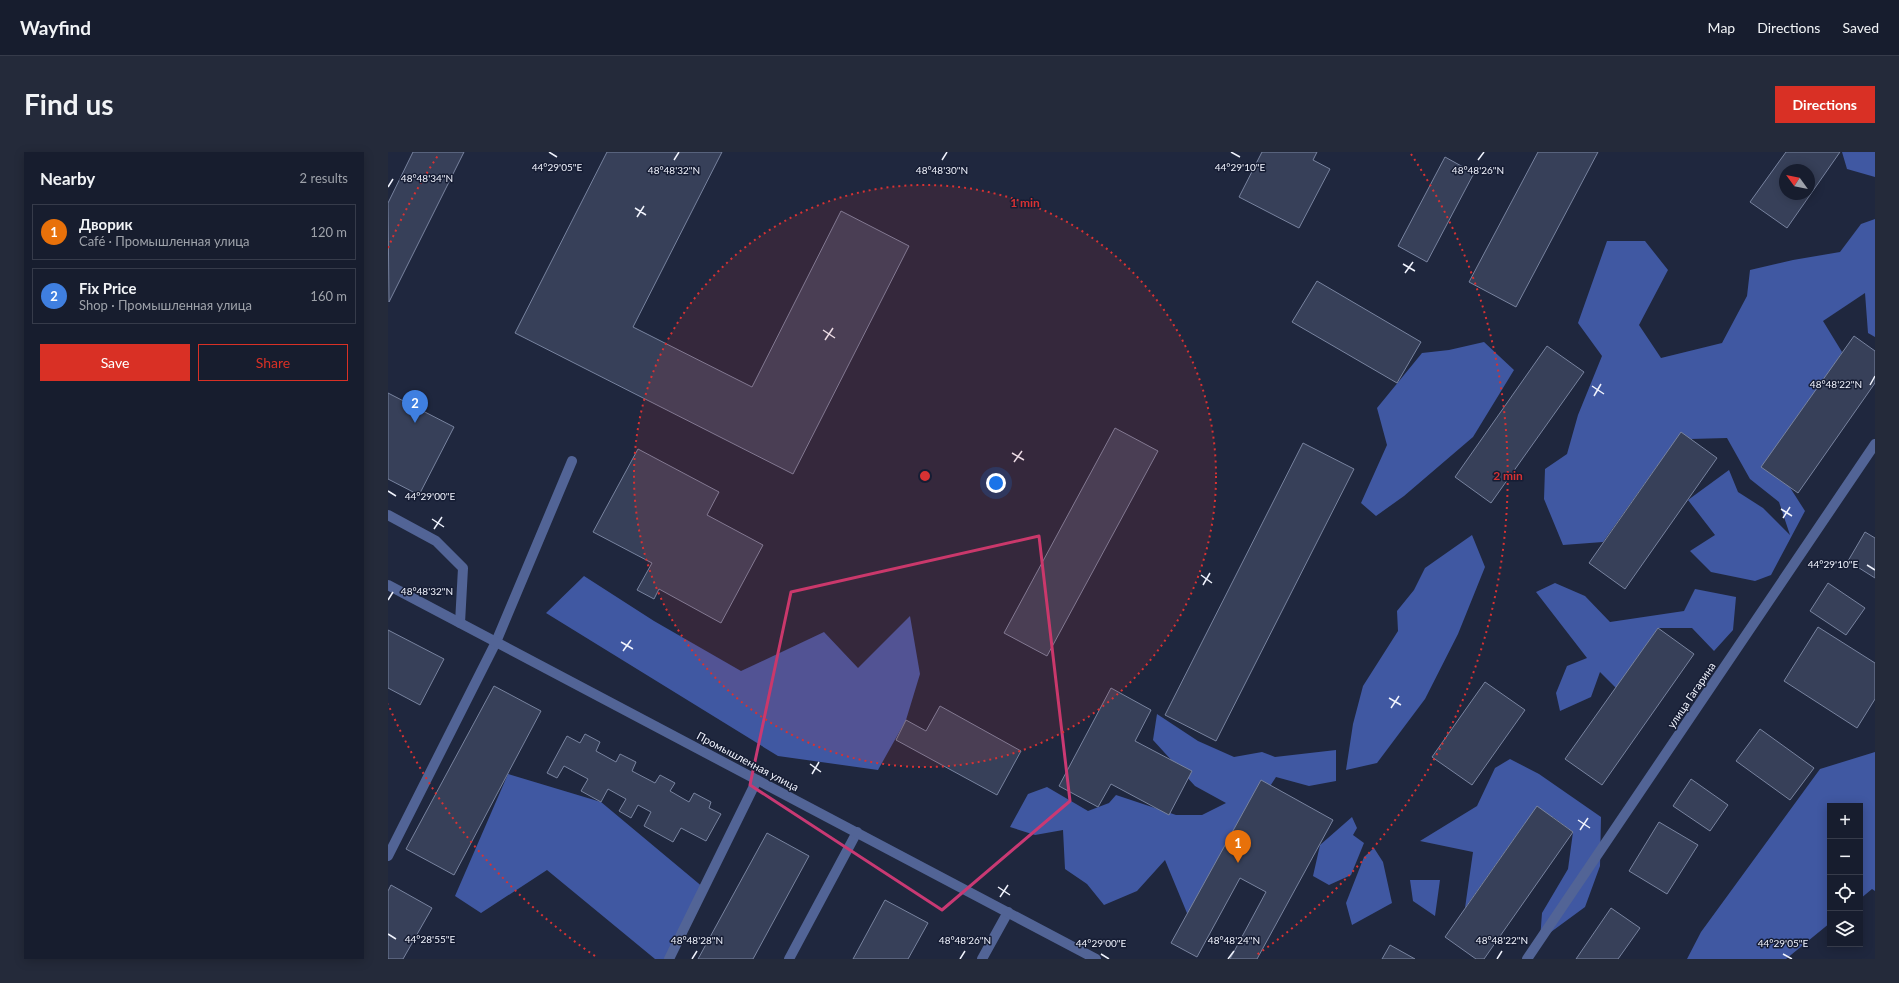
<!DOCTYPE html>
<meta charset="utf-8">
<style>
body{margin:0;font-family:Lato,sans-serif;background:#242a3a;color:#f1f3f6}
.controls{position:absolute;right:12px;bottom:12px;display:grid;overflow:hidden;border-radius:0px;box-shadow:0 2px 10px #0003}
.controls button{width:36px;height:36px;display:grid;place-items:center;padding:0;border:0;border-bottom:1px solid #363b4a;background:#171d2e;color:#f1f3f6;font:20px sans-serif}
.compass{position:absolute;left:1391px;top:12px;width:36px;height:36px;border-radius:50%;background:#171d2e;box-shadow:0 2px 10px #0003;rotate:303deg}
.you{position:absolute;left:608px;top:331px;width:14px;height:14px;margin:-10px;border:3px solid #fff;border-radius:50%;background:#1a73e8;box-shadow:0 0 0 6px #1a73e833}
.badge{display:grid;place-items:center;width:26px;height:26px;border-radius:50%;background:#d93025;color:#fff;font-size:13px;font-weight:700}
.pin{position:absolute;translate:-50% -33px;filter:drop-shadow(0 1px 2px #0008)}
.pin::after{content:'';position:absolute;top:21px;width:14px;height:12px;background:inherit;clip-path:polygon(0 0,100% 0,50% 100%)}
.list{margin:0;padding:0;list-style:none}
h2{display:flex;justify-content:space-between;align-items:center;height:52px;margin:0;padding:0 16px;font-size:17px}
h2 small{font-size:13px;font-weight:400;color:#9ea2aa}
.list li{display:grid;grid-template-columns:26px 1fr auto;gap:12px;align-items:center;box-sizing:border-box;height:56px;margin:0 8px 8px;padding:0 8px;border:1px solid #363b4a;border-radius:0px}
.list b{display:block;font-size:15px;white-space:nowrap}
.list p{margin:0;font-size:13px;white-space:nowrap;color:#9ea2aa}
.list em{font-size:13px;font-style:normal;color:#9ea2aa}
.actions{display:flex;gap:8px;padding:12px 16px}
.actions a{flex:1;padding:9px 0;border:1px solid #d93025;border-radius:0px;text-align:center;font-size:14px;color:#d93025}
.actions .main{background:#d93025;color:#fff}
.icon{flex:none;width:22px;height:22px;fill:none;stroke:currentColor;stroke-width:2;stroke-linecap:round;stroke-linejoin:round}
.map{position:relative;flex:none;width:1487px;height:807px;overflow:hidden;border-radius:0px}
header{display:flex;align-items:center;gap:24px;box-sizing:border-box;height:56px;padding:0 20px;background:#171d2e;border-bottom:1px solid #363b4a}
header strong{font-size:19px}
nav{display:flex;gap:22px;margin-inline-start:auto;font-size:14px}
.intro{display:flex;align-items:center;justify-content:space-between;box-sizing:border-box;height:96px;padding:0 24px}
h1{margin:0;font-size:28px}
.button{padding:10px 18px;border-radius:0px;background:#d93025;color:#fff;font-size:14px;font-weight:700}
main{display:flex;gap:24px;padding:0 24px}
aside{flex:1;background:#171d2e;border-radius:0px;box-shadow:0 2px 10px #0003}
.map>svg:first-child{display:block}
.forest{fill:#4058a2}
.building{fill:#374059;stroke:#78839f;fill-rule:evenodd}
.lines{fill:none;stroke-linecap:round;stroke-linejoin:round}
.service{stroke:#526496;stroke-width:10}
.minor{stroke:#526496;stroke-width:10}
.marked{fill:none;stroke:#c93973;stroke-width:3;stroke-linejoin:round}
.ticks{fill:none;stroke:#f0f3fd;stroke-width:1.5}
.ring{fill:none;stroke:#d73233;stroke-width:2;stroke-dasharray:2 4}
.labels{text-anchor:middle;dominant-baseline:central;stroke-width:3;stroke-linejoin:round;paint-order:stroke}
.street-label{font-size:11px;fill:#f0f3fd;stroke:#161d34}
.ticks-label{font-size:10px;text-anchor:middle;fill:#f0f3fd;stroke:#161d34;stroke-width:3;stroke-linejoin:round;paint-order:stroke}
.centre{fill:#d73233;stroke:#161d34;stroke-width:2}
.ring-label{font-size:12px;text-anchor:middle;font-weight:bold;fill:#d73233;stroke:#161d34;stroke-width:3;stroke-linejoin:round;paint-order:stroke}
</style>
<header>
<strong>Wayfind</strong>
<nav><a>Map</a><a>Directions</a><a>Saved</a></nav>
</header>
<div class="intro"><h1>Find us</h1><a class="button">Directions</a></div>
<main>
<aside>
<h2>Nearby<small>2 results</small></h2>
<ul class="list">
<li><span class="badge" style="background:#e8710a">1</span><div><b>Дворик</b><p>Café · Промышленная улица</p></div><em>120 m</em></li>
<li><span class="badge" style="background:#3f7fe0">2</span><div><b>Fix Price</b><p>Shop · Промышленная улица</p></div><em>160 m</em></li>
</ul>
<div class="actions"><a class="main">Save</a><a>Share</a></div>
</aside>
<div class="map">
<svg width="1487" height="807" viewBox="0 0 1487 807">
<rect width="100%" height="100%" fill="#1f273e"/>
<!-- forest -->
<path class="forest" d="M1454 0H1487V25L1459 17Z
M1487 67V185L1480 181 1477 141 1435 169 1454 200 1387 312 1417 359 1383 423 1367 429 1323 420 1302 399 1327 383 1300 348 1341 318 1350 340 1375 356 1402 383 1391 350 1362 327 1339 286 1302 287 1269 314 1215 390 1175 393 1156 347 1157 317 1179 302 1190 263 1214 204 1190 171 1219 89H1257L1280 118 1251 173 1273 206 1334 191 1359 144 1362 118 1405 108 1452 100 1473 72Z
M1096 190 1126 218 1085 285 1016 344 988 364 973 351 999 293 989 256 1034 201 1061 198Z
M1084 383 1097 415 1070 482 1037 547 989 611 958 618 965 572 975 534 1010 479 1009 459 1026 438 1037 416Z
M196 424 266 469 353 519 436 480 470 516 522 464 532 522 518 568 490 618 390 604 158 461Z
M1167 431 1197 444 1222 470 1296 459 1307 437 1348 445 1345 478 1326 499 1304 476H1270L1228 536 1212 520 1203 545 1172 559 1168 541 1179 514 1199 506 1148 440Z
M769 562 810 589 846 605 874 600 887 605 948 598V629L921 634 888 625 863 664 806 778 777 708 749 739 716 753 699 732 677 717 675 678 647 683 622 675 640 642 659 635 700 659 721 651 728 643 788 663H814L838 651 807 634 765 588Z
M1487 600V739L1484 737 1472 747V654H1442V771L1398 807H1299L1313 780 1432 617Z
M1122 607 1151 622 1213 665 1212 714 1197 755 1152 788 1154 761 1180 717 1185 680 1165 665 1137 671 1077 756 1085 700 1032 689 1089 654 1107 616Z
M120 622 213 650 316 736 281 807H267L159 718 93 761 67 744Z
M964 665 969 676 965 683 976 691 963 723 941 733 925 724 932 693Z
M986 696 995 710 1004 751 964 773 958 751 976 705Z
M1022 728H1052L1047 764 1025 749Z"/>
<!-- building -->
<path class="building" d="M25 0H76L1 150 0 51Z
M219 0H334L245 175 364 235 453 59 521 94 405 322 127 181Z
M874 0H929L925 8 942 17 911 76 851 45Z
M1150 0H1210L1128 155 1081 130Z
M1398 0H1452L1399 76 1362 50ZM1397 18H1421V42H1397Z
M1057 5 1086 21 1039 110 1010 94Z
M929 129 1033 190 1009 231 904 170Z
M1466 184 1487 199V231L1410 341 1373 315Z
M1159 194 1196 220 1103 351 1067 325Z
M0 241 66 275 31 343 0 327Z
M727 276 770 299 659 504 616 481Z
M1293 280 1329 306 1237 437 1201 411Z
M915 291 966 317 828 589 777 563Z
M250 297 331 340 319 363 375 393 333 471 271 437 266 447 249 438 264 411 205 380Z
M1477 380 1487 386V426L1460 409Z
M1440 431 1477 456 1458 483 1422 459Z
M1430 475 1487 511V547L1469 576 1396 529Z
M1270 476 1306 502 1214 633 1177 607Z
M0 478 56 507 32 553 0 536Z
M1097 530 1137 558 1084 633 1044 605Z
M106 534 153 559 66 723 18 697Z
M723 536 763 558 747 589 804 619 781 663 723 632 710 655 671 634Z
M552 554 633 599 609 643 508 588 518 568 538 579Z
M1372 577 1426 616 1402 648 1348 609Z
M197 582 212 590 208 599 228 610 232 602 248 610 244 619 267 631 272 623 287 631 282 639 301 650 306 641 323 650 321 656 333 662 318 689 293 676 285 690 256 674 263 660 250 653 243 666 231 659 238 647 220 637 213 650 193 639 200 627 176 614 169 626 159 621 179 584 192 591Z
M1303 627 1340 653 1322 679 1285 654Z
M873 628 945 668 869 807H842L878 740 852 726 809 805 783 791Z
M1149 654 1185 680 1096 807H1088L1057 785Z
M1271 670 1310 693 1279 742 1241 719Z
M379 681 421 704 365 807H310Z
M3 733 44 756 15 807H0V739Z
M497 748 540 771 520 807H465Z
M1223 756 1252 776 1230 807H1188Z
M1002 793 1027 807H994Z"/>
<g class="lines">
<!-- service -->
<path class="service" d="M0 363 48 389 75 416 72 471
M0 704 108 490 184 309
M281 807 369 628
M401 807 469 680
M594 807 620 760"/>
<!-- minor -->
<path class="minor" d="M0 433 708 807
M1139 807 1487 292"/>
</g>
<!-- marked area -->
<path class="marked" d="M651 384 682 649 554 758 362 633 403 440Z"/>
<!-- ticks -->
<path class="ticks" d="M161 0 169 5M843 0 852 5M286 8 291 0M554 8 559 0M1090 8 1096 0M0 35 5 27M247 56 258 63M249 65 256 54M1015 112 1027 119M1017 121 1025 110M435 178 447 186M437 188 445 176M1482 233 1487 224M1204 234 1216 242M1206 244 1213 232M624 301 636 308M626 310 634 299M0 339 8 344M1393 357 1404 364M1395 366 1402 355M44 367 56 375M46 377 54 365M1479 413 1487 418M813 423 824 431M815 433 822 421M0 448 5 440M233 490 245 497M235 499 243 488M1001 546 1013 553M1003 556 1011 544M422 612 433 620M424 622 431 610M1190 668 1202 676M1192 678 1200 666M610 735 622 743M612 745 620 733M0 782 8 787M713 802 721 807M1395 802 1404 807M304 807 309 799M572 807 577 799M840 807 846 799M1109 807 1114 799"/>
<!-- distance rings -->
<circle cx="537" cy="324" r="291" fill="#d73233" fill-opacity=".12"/>
<g class="ring">
<circle cx="537" cy="324" r="291"/>
<path d="M207 804A583 583 0 0 1 0 552M0 96A583 583 0 0 1 51 2M1023 2A583 583 0 0 1 867 804"/>
</g>
<g class="labels">
<!-- street labels -->
<g class="street-label">
<text transform="translate(1303 543) rotate(-56)">улица Гагарина</text>
<text transform="translate(360 609) rotate(28)">Промышленная улица</text>
</g>
</g>
<g class="ticks-label">
<text x="169" y="19">44°29'05"E</text>
<text x="852" y="19">44°29'10"E</text>
<text x="286" y="22">48°48'32"N</text>
<text x="554" y="22">48°48'30"N</text>
<text x="1090" y="22">48°48'26"N</text>
<text x="39" y="30">48°48'34"N</text>
<text x="1448" y="236">48°48'22"N</text>
<text x="42" y="348">44°29'00"E</text>
<text x="1445" y="416">44°29'10"E</text>
<text x="39" y="443">48°48'32"N</text>
<text x="42" y="791">44°28'55"E</text>
<text x="309" y="792">48°48'28"N</text>
<text x="577" y="792">48°48'26"N</text>
<text x="846" y="792">48°48'24"N</text>
<text x="1114" y="792">48°48'22"N</text>
<text x="713" y="795">44°29'00"E</text>
<text x="1395" y="795">44°29'05"E</text>
</g>
<circle cx="537" cy="324" r="6" class="centre"/>
<g class="ring-label">
<text x="637" y="55">1 min</text>
<text x="1120" y="328">2 min</text>
</g>
</svg>
<div class="controls">
<button>+</button>
<button>−</button>
<button><svg class="icon" aria-label="locate" viewBox="0 0 24 24"><circle cx="12" cy="12" r="6"/><path d="M12 2v4M12 18v4M2 12h4M18 12h4"/></svg></button>
<button><svg class="icon" aria-label="layers" viewBox="0 0 24 24"><path d="M12 4l9 5-9 5-9-5zM3 14l9 5 9-5"/></svg></button>
</div>
<svg class="compass" viewBox="-18 -18 36 36"><path d="M0-13l5 13h-10z" fill="#e53935"/><path d="M0 13l5-13h-10z" fill="#9ea2aa"/></svg>
<div class="you"></div>
<div class="pin badge" style="left:850px;top:711px;background:#e8710a">1</div>
<div class="pin badge" style="left:27px;top:271px;background:#3f7fe0">2</div>
</div>
</main>
